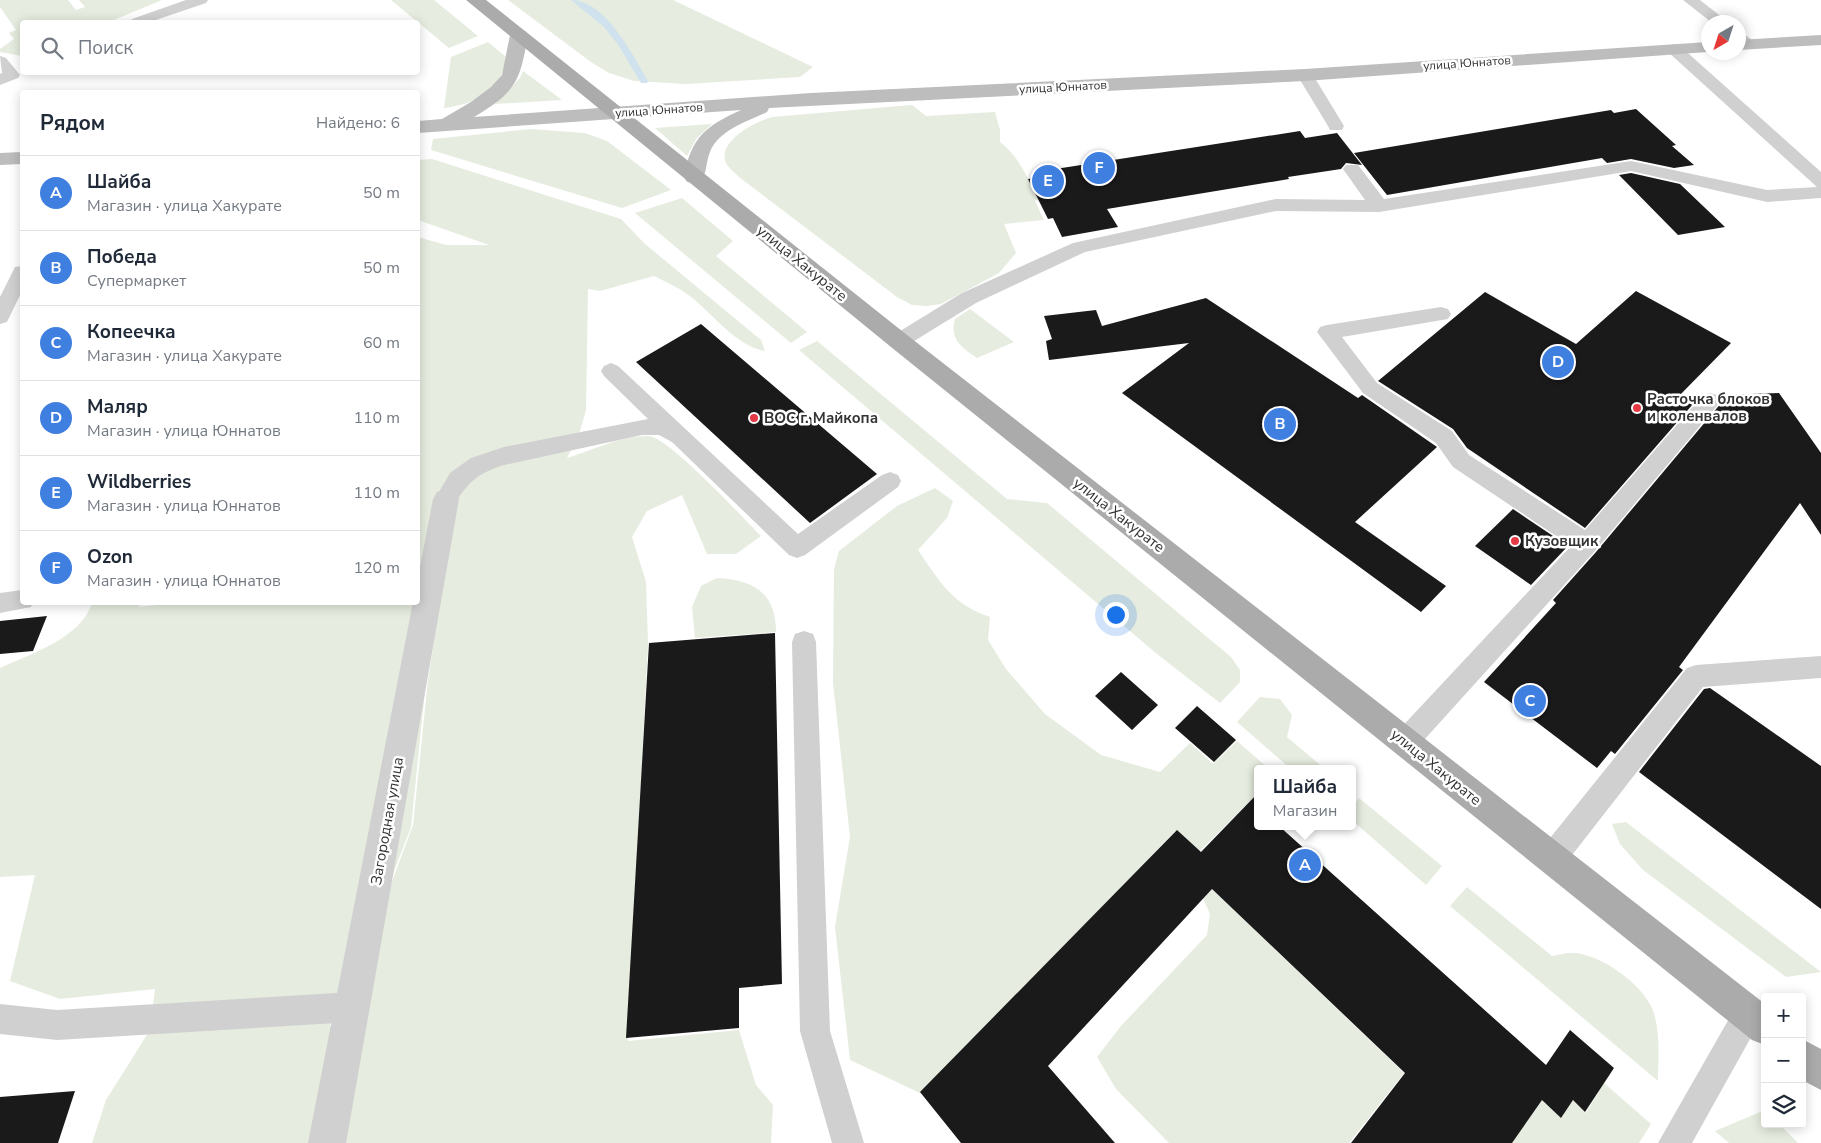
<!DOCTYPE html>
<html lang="ru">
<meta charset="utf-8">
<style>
body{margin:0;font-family:"Nunito Sans",sans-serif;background:#f2f2f3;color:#1f2937}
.controls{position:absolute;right:15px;bottom:15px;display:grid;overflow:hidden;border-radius:5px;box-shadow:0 2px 12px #0003}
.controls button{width:45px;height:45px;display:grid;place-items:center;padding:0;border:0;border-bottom:1px solid #e0e1e3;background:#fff;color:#1f2937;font:25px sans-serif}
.compass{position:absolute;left:1701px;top:15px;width:45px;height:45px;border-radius:50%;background:#fff;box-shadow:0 2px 12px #0003;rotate:219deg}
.you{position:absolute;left:1115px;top:614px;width:18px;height:18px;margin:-12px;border:4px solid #fff;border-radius:50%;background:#1a73e8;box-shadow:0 0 0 8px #1a73e833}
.badge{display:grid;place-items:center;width:32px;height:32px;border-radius:50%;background:#7c3aed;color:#fff;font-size:16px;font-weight:700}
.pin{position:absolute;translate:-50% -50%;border:2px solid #fff;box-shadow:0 1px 5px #0006}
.popup{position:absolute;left:1254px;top:765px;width:102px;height:65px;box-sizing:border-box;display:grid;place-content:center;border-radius:5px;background:#fff;filter:drop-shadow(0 1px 4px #0005);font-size:16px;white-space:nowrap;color:#747a83}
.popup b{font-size:19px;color:#1f2937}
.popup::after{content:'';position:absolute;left:50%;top:100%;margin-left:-10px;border:10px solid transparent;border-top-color:#fff}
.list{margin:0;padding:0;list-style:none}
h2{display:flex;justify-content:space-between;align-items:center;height:65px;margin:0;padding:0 20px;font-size:21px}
h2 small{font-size:16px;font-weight:400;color:#747a83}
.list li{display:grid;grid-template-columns:32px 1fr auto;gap:15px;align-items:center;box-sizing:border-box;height:75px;padding:0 20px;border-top:1px solid #e0e1e3}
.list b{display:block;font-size:19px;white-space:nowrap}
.list p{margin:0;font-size:16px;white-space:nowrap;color:#747a83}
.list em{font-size:16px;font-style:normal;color:#747a83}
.icon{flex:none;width:28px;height:28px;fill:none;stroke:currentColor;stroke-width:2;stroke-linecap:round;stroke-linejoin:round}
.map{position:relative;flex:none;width:1821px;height:1143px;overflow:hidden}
.search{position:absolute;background:#fff;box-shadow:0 2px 12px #0003;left:20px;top:20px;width:400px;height:55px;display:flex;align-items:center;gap:12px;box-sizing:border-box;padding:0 18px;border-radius:5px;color:#747a83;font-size:19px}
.panel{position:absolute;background:#fff;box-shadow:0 2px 12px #0003;left:20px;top:90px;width:400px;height:515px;border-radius:5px}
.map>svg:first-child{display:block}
.green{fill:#e6ecdf;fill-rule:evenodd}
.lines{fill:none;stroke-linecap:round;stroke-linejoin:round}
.stream{fill:#cfe2ee;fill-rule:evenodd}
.building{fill:#1a1a1a}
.lane{fill:#d0d0d0;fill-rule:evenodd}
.street{fill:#d0d0d0;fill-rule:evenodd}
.secondary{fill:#bdbdbd;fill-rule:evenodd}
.primary{fill:#ababab;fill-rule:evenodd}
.poi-dot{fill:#e63946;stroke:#fff;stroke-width:2}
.labels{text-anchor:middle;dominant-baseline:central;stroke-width:5;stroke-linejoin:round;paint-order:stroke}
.far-street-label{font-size:12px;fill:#333;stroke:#fff}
.street-label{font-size:15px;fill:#333;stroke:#fff}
.poi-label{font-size:15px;font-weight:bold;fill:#333;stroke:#fff;text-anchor:start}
</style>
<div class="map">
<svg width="1821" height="1143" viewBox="0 0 1821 1143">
<rect width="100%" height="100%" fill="#fff"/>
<!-- green -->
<path class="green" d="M0 0H68L76 10 85 7 79 0H162L109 22H22V56L0 52V49L14 39 9 33 16 30 0 7Z
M391 0H434L478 36 449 48Z
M508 0H673L813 67 800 77 686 84 634 81 609 73 591 62Z
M488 42 506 57C502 92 476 104 444 108L451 57Z
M523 71 562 100 495 104 520 78Z
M912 105 926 116 995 112 1000 130V142C1019 156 1028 179 1038 199L1035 201 1044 220 1004 224 1016 253 999 273 941 304 927 306 912 305 897 297 739 177C734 171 727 168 725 160 720 139 757 121 772 117Z
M712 124 696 139 687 156 655 128Z
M531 129 585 133 607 141 671 190 622 208 431 150 433 139Z
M432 159 621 219 645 244 761 340 765 351C736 346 714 315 691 297 680 288 666 282 654 276L600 291 588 289 586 410 579 434 567 458C593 450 621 436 648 436 668 436 743 518 761 536L736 554H707L682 495 647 511 632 537 646 582 648 644 628 1041 739 1030 756 1085 773 1105 771 1143H92L106 1100 150 1030 155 989 60 999 10 981 35 875 0 877V668C31 654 81 638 92 603H140L139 607 185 602H418V237L446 245H489L418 220V160ZM440 603 428 680 413 825 387 895 357 1075 330 1025 346 963 385 895 411 827 426 681Z
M682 198 733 241 716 256 807 332 791 343 635 213Z
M970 309 1014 342 977 358C962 348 949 339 955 319Z
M817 341 1007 499 1047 503 1231 657 1240 670V682L1220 703 1157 654 799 350Z
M935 488 953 501 947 518 918 550C939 581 953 605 990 617L988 640 1006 669 1045 714 1101 755 1160 772 1190 743 1213 764 1237 741 1269 769H1258L1257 804 1250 801 1199 852 1175 831 922 1094 850 1060 835 927 850 837 833 683 834 569 839 551 897 506Z
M717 578C753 580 776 592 776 632L695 638 692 607 701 586Z
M1260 697 1280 699 1292 715 1287 737 1325 769H1291L1237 722Z
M1359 798 1442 866 1426 885 1353 821V806Z
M1626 822 1821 972 1786 977 1643 870 1620 844 1612 824Z
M1467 887 1552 956C1558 955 1565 953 1572 953 1599 953 1641 983 1652 1008 1661 1030 1658 1058 1658 1081L1450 906Z
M1212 889 1404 1073 1349 1143H1169L1116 1089 1097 1057 1121 1026 1207 935 1210 914 1203 898Z
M1604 1083 1651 1124 1639 1143H1511L1541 1098 1561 1118 1573 1100 1586 1113Z
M1765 1110V1124H1779L1798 1143H1729L1715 1131Z"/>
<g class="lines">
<!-- stream -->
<path class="stream" d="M571 0C605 0 633 55 648 81L647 83H641L619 46 604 27Z"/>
</g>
<!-- building -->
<path class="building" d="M1636 109 1676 145 1672 146 1694 165 1674 168 1631 159 1607 163 1602 158 1387 195 1354 153 1611 110 1614 113Z
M1300 131 1305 138 1337 133 1362 165 1346 163 1341 169 1288 177 1289 179 1107 209 1118 227 1062 237 1053 218 1048 219 1028 179 1052 175 1049 170Z
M1631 173 1680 184 1725 227 1678 235 1619 175Z
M1636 291 1731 343 1679 396H1700L1585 528 1467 448 1453 429 1378 381 1485 292 1576 344Z
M1206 298 1358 398 1362 395 1437 447 1355 522 1446 586 1421 612 1122 393 1189 343 1049 360 1046 341 1052 339 1044 316 1096 310 1102 326Z
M701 324 877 474 810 523 636 362Z
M1779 393 1821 453V535L1800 503 1679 667 1683 670 1615 754 1611 751 1597 768 1484 682 1556 603 1553 600 1596 552 1722 402 1719 395Z
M1513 509 1568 546 1531 585 1475 546Z
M47 616 33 651 0 654V621Z
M775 633 782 984 739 988V1028L626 1038 649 643Z
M1121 672 1158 705 1132 730 1095 696Z
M1710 688 1821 766V909L1639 772 1704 689Z
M1197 706 1236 740 1214 762 1175 728Z
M1258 793V826H1279L1546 1065 1570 1030 1614 1068 1585 1112 1573 1100 1561 1118 1542 1100 1512 1143H1351L1405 1073 1212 889 1048 1066 1115 1143H961L920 1092 1177 830 1201 852Z
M75 1091 58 1143H0V1097Z"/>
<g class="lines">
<!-- lane -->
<path class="lane" d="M186 0H208L206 3 150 22H129L132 19Z
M1683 0H1700L1728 22H1711Z
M1738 31 1743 33 1757 44 1755 47 1749 49 1738 44Z
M1674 44 1680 46 1821 172V198L1767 202 1631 171 1379 212 1276 211 1085 252 976 303 906 346 899 348 892 346 889 341 892 336 962 293 1073 243 1276 199 1365 200 1343 169 1346 165H1358L1384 199 1631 161 1767 190 1817 187 1668 52 1666 49 1668 46Z
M0 56 6 58 20 75 18 78 0 85V74L2 73Z
M1305 70 1313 75 1344 126 1342 130H1330L1328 126 1297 75Z
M22 266V291L7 322 0 324V297L15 267Z
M1441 307 1448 309 1451 314 1448 319 1342 337 1377 383 1452 431 1469 455 1585 530 1703 395 1710 393 1717 395 1721 401 1595 551 1414 751 1405 754 1396 751 1392 742 1396 733 1571 546 1453 467 1436 443 1363 393 1317 332 1320 327 1327 325Z
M611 363 618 366 798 534 882 475 890 472 898 475 901 481 898 487 805 555 797 558 789 555 672 442 659 435H642L504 465C478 473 468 482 454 505L446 508 438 505 435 499 450 473 471 458 504 447 648 419 604 376 601 371 604 366Z
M22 590V602H33L31 607 0 613V593Z
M804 631 813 634 816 642 830 1031 864 1143H832L800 1031 792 642 795 634Z
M1821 656V678L1703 687 1562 868 1552 872 1542 868 1538 858 1542 848 1687 668 1696 665Z
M353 992 364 996 368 1007 364 1018 353 1022 57 1040 0 1034V1004L57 1010Z
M1749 999 1760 1003 1764 1014 1692 1143H1658L1738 1003Z"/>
<!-- street -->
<path class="street" d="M446 489 455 492 459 499 346 1143H308L413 602H418V578L433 499 437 492Z"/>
<!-- secondary -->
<path class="secondary" d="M519 30 525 31 528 35C520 82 516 92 474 117L811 93 1305 69 1708 42V52L1305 81 769 108 767 112C748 121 718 130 710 152 706 161 707 173 701 182L694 183 687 182 684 177C691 137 706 126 741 110L418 133V121L442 119 471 102 491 87 502 75 510 35 513 31Z
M1821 35V45L1738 50V40Z
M22 152V164L0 165V153Z"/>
<!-- primary -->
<path class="primary" d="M466 0H486L907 335 1765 1004V1045L1752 1040 891 347Z
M1802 1039 1821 1049V1090L1802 1080Z"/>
</g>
<!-- markers -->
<g class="poi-dot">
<circle cx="1637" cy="408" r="5"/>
<circle cx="754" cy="418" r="5"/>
<circle cx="1515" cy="541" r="5"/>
</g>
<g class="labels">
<!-- far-street labels -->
<g class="far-street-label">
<text transform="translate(1467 63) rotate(-4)">улица Юннатов</text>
<text transform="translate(1063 87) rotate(-3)">улица Юннатов</text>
<text transform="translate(659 110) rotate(-4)">улица Юннатов</text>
</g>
<!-- street labels -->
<g class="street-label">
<text transform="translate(802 263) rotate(39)">улица Хакурате</text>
<text transform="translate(1119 515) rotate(38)">улица Хакурате</text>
<text transform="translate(1436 767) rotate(39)">улица Хакурате</text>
<text transform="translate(387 821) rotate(-80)">Загородная улица</text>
</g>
<!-- poi labels -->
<g class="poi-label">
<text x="1647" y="399">Расточка блоков<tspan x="1647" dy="17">и коленвалов</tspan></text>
<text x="764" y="418">ВОС г. Майкопа</text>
<text x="1525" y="541">Кузовщик</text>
</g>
</g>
</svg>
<div class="controls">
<button>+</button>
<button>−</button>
<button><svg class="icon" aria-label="layers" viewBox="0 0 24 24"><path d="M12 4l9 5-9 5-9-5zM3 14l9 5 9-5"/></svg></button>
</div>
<svg class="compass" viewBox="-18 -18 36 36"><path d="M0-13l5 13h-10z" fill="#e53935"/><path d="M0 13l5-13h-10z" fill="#747a83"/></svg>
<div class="you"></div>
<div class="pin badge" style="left:1305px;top:865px;background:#3f7fe0">A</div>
<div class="popup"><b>Шайба</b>Магазин</div>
<div class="pin badge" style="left:1280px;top:424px;background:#3f7fe0">B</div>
<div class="pin badge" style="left:1530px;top:701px;background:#3f7fe0">C</div>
<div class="pin badge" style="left:1558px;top:362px;background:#3f7fe0">D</div>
<div class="pin badge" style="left:1048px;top:181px;background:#3f7fe0">E</div>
<div class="pin badge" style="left:1099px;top:168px;background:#3f7fe0">F</div>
<div class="search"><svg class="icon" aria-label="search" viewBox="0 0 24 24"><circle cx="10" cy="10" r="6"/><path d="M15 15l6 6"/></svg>Поиск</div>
<section class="panel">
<h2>Рядом<small>Найдено: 6</small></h2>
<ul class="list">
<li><span class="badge" style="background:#3f7fe0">A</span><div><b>Шайба</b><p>Магазин · улица Хакурате</p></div><em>50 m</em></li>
<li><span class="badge" style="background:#3f7fe0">B</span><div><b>Победа</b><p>Супермаркет</p></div><em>50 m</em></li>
<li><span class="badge" style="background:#3f7fe0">C</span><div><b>Копеечка</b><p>Магазин · улица Хакурате</p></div><em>60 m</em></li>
<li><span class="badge" style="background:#3f7fe0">D</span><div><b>Маляр</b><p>Магазин · улица Юннатов</p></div><em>110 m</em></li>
<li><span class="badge" style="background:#3f7fe0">E</span><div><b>Wildberries</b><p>Магазин · улица Юннатов</p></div><em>110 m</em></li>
<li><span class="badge" style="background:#3f7fe0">F</span><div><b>Ozon</b><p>Магазин · улица Юннатов</p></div><em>120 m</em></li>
</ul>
</section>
</div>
